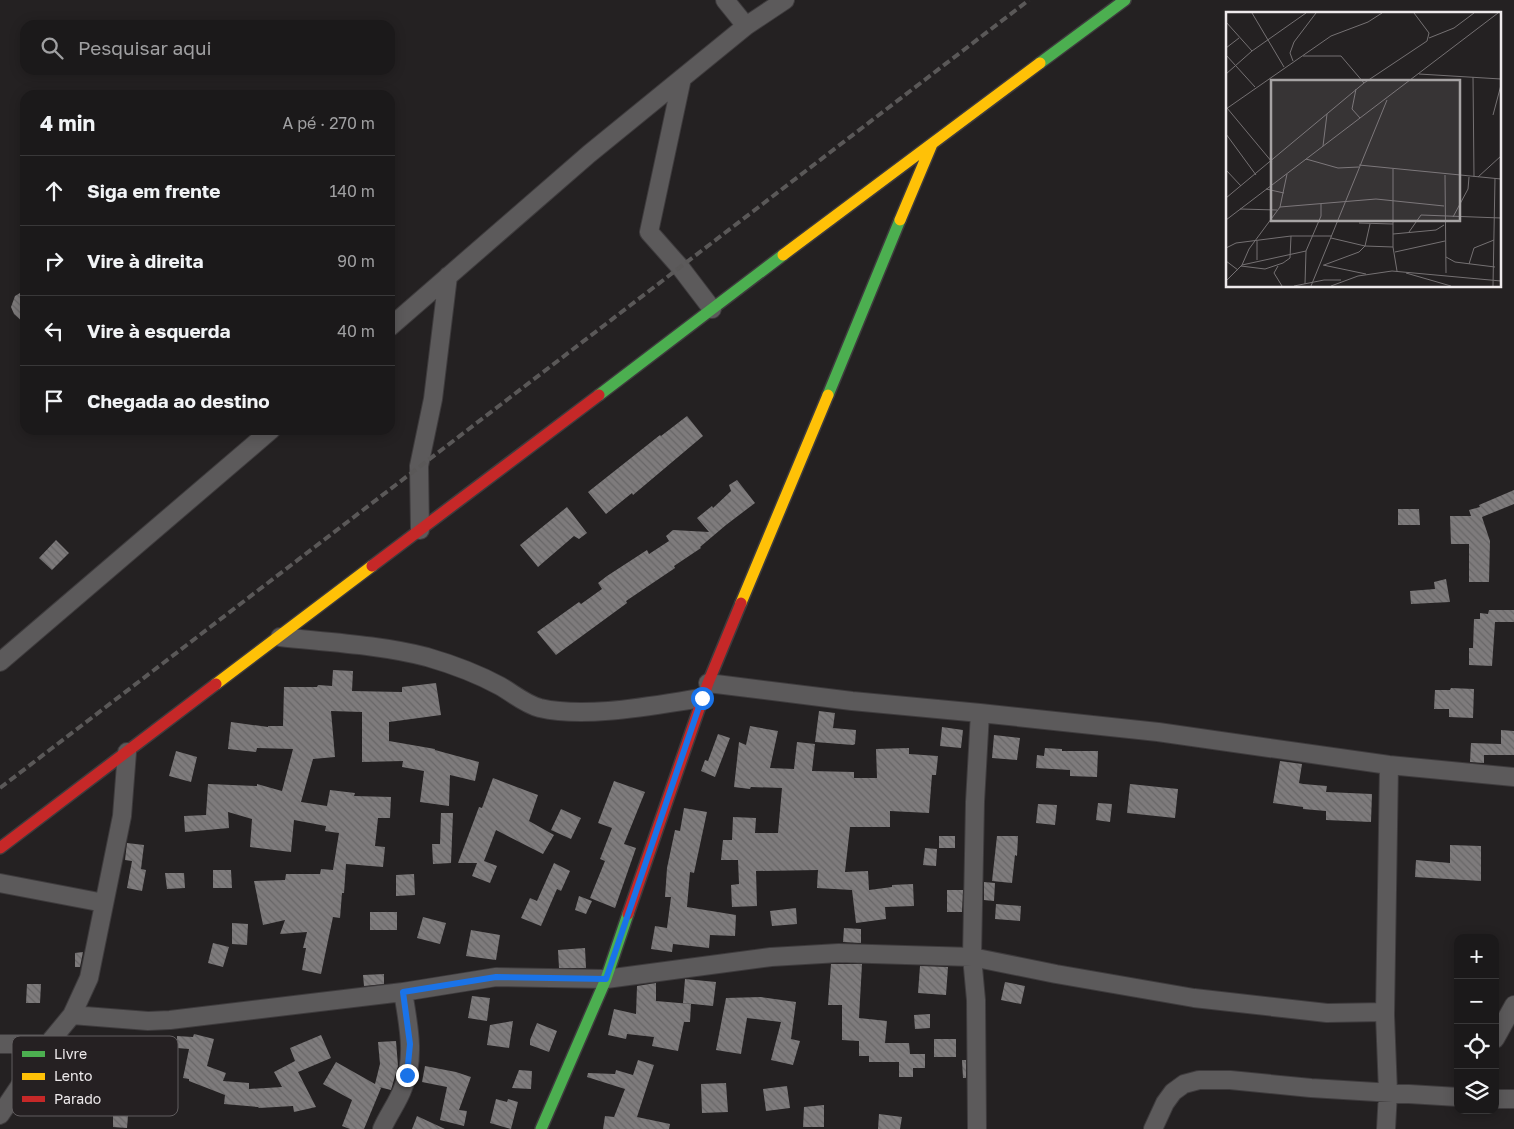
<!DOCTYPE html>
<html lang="pt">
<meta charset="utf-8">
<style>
body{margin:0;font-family:"Golos Text",sans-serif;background:#242223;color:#f1f3f6}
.controls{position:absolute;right:15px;bottom:15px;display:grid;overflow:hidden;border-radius:10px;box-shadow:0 2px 12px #0003}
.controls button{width:45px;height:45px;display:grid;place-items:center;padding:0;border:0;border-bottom:1px solid #393839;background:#1b191a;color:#f1f3f6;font:25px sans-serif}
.stop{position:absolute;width:15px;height:15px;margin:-11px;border:4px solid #1a73e8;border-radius:50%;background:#fff}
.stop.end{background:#1a73e8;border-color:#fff;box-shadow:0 1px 5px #0008}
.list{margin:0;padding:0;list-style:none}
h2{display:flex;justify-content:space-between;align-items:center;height:65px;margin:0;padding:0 20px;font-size:21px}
h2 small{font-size:16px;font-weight:400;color:#a0a0a2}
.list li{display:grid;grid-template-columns:32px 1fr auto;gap:15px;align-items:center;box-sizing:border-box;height:70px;padding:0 20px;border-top:1px solid #393839}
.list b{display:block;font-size:19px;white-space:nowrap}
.list em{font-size:16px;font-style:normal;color:#a0a0a2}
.icon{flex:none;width:28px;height:28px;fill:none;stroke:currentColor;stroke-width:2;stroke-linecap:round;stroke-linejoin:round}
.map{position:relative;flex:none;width:1514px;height:1129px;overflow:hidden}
.search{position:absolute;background:#1b191a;box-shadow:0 2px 12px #0003;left:20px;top:20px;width:375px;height:55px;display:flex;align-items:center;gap:12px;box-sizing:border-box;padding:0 18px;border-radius:15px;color:#a0a0a2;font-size:19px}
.panel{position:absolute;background:#1b191a;box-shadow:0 2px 12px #0003;left:20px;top:90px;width:375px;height:345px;border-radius:15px}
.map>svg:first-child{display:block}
.building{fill:url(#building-back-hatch)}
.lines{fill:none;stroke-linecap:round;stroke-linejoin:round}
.street-casing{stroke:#3e3b3d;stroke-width:20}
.fast-casing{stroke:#3e3b3d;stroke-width:14}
.slow-casing{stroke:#3e3b3d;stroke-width:14}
.jam-casing{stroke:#3e3b3d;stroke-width:14}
.street{stroke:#5c5a5b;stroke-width:18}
.fast{stroke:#4caf50;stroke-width:11}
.slow{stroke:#ffc107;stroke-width:11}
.jam{stroke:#c62828;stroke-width:11}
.rail{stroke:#5a5858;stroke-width:4;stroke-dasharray:8 4;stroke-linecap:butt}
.route{stroke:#1a73e8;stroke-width:6}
.inset-road{fill:none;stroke:#757173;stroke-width:1}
.view{fill:#a7a4a5;fill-opacity:0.15;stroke:#a7a4a5;stroke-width:2.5}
.inset-edge{fill:none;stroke:#eeeaec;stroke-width:2.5}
.key{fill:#252022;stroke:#615d5f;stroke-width:1}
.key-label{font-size:14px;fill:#eeeaec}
</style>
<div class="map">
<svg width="1514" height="1129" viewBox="0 0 1514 1129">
<defs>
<pattern id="building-back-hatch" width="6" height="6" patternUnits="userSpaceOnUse" patternTransform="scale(1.25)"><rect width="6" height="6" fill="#7e7b7c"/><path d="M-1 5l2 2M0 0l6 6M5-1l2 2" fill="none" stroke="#686667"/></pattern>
</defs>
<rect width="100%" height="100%" fill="#242122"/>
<!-- building -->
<path class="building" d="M25 290V324L14 314 11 307 15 296Z
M687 416 703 436 633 495 632 493 606 514 588 492 660 435 661 436Z
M737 480 755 503 726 525 700 547 701 548 674 566 675 568 626 601 627 603 556 655 537 632 579 602 581 604 602 589 598 583 607 576 647 550 649 554 669 541 666 536 673 530 709 532 697 518 712 506 713 508 731 491 729 485Z
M1514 490V504L1482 517 1490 541 1489 582H1469V544H1451L1450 516H1471L1469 510 1480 507 1479 505Z
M567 507 587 533 579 539 574 536 538 567 520 545Z
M1398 509H1419L1420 525H1398Z
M56 540 69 553 52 570 39 558Z
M1446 579 1450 602 1411 604 1410 591 1435 589 1434 582Z
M1489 610H1514V622H1495L1492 666 1469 665V648H1473L1474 619H1480V613L1488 614Z
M333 670 353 671 352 691 402 692V687L436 683 441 715 389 722V741L435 749V750L479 762 475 781 450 775 449 806 420 802 424 771 402 767 403 761 362 762V712L331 711 335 757 313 759 301 802 327 806 330 790 355 793 354 796 391 797 390 818H378L375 846 385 847 383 867 346 864 344 893H342L340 918 333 917 321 974 302 970 306 948H303L307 932 280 934 285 920 263 925 254 881 285 880 286 874H320L321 869 333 870 339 833 325 831 326 826 294 820 291 852 250 847 252 819 228 812 229 828 185 832 184 816 206 815 208 784 257 786V784L282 791 293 749 257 748 256 752 228 749 231 722 268 727V726H283L284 687H317L318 685 332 686Z
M1451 688 1474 689 1473 718 1449 717V709H1434L1435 690H1450Z
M819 711 835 713 833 728 856 730 855 744 853 745 815 742Z
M750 726 778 731 770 768 794 769 797 742 815 744 812 771 854 772V778H877L876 749 909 748V754L938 756 936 775H932L929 813 890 811V827H850L845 872 868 871 869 890 892 887V885L913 884 914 906 885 907 886 919 856 923 852 890 817 888 818 870 756 871 757 906 732 907 731 885 739 884 738 860H721L723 840H732L733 817 756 818 755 833H778L782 788 751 787 750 789 734 787 739 742 746 745Z
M942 727 963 730 961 748 940 746Z
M1501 730 1514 731V755H1484V763L1470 762 1471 743 1501 744Z
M718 734 730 738 715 777 701 771 705 760 708 761Z
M994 735 1020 738 1017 760 992 758Z
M1045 748 1062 749V751H1098L1097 777 1070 776V770L1036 768 1037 755 1044 756Z
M176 751 197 757 191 782 169 776Z
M1280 761 1302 764 1299 783 1303 784 1327 786 1326 792 1372 794 1371 822 1326 820V811L1303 809V807L1273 803Z
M493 778 538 795 529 821 554 835 543 854 496 830 484 861 497 866 490 883 472 876 477 863H458L479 807 482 808Z
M614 781 645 792 624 844 636 848 615 908 590 898 605 861 600 859 612 828 598 823Z
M1130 784 1178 789 1175 818 1127 813Z
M1098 803 1112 804 1110 822 1096 820Z
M1038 804 1057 805 1055 825 1036 823Z
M684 808 707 812 694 873 690 872 687 907 736 915 735 936 710 935 709 948 673 944 672 952 651 949 655 926 667 928 671 897H665L667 868 675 830 680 831Z
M561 809 581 818 571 839 551 830Z
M441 813H453L451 863 433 864 432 844H440Z
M939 836H955V848H939Z
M997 836H1018L1017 856 1015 855 1012 883 992 881Z
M127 843 144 845 141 869 146 870 142 891 127 888 132 861 125 860Z
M1450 845 1481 846V881L1415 877 1416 860 1450 863Z
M925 848 937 849 936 866 923 865Z
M554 863 570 871 561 891 557 889 541 926 521 918 530 898 537 901Z
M213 870H231L232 888H213Z
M165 873H184L185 888 167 889Z
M414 874 415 895 396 896V875Z
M984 882 995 883 994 901 984 900Z
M947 890H963L962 912H947Z
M579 896 592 901 586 914 575 910Z
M996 904 1021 906 1020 921 995 919Z
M796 908 797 924 772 926 770 911Z
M370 912H397V930H370Z
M423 917 446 923 440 944 417 938Z
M232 923 248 924 247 945 232 944Z
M844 928 861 929V943L843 942Z
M471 930 500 935 496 960 466 956Z
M213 943 229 947 223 967 208 963Z
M585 948 586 968H559L558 950Z
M83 952 80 967H75V953Z
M831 964H862L859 1018 887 1021 885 1043H909L910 1054H925V1068H913V1077H899V1062H869V1056H859V1041L842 1040V1005H828Z
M920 966 948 967 946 995 918 993Z
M384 974V984L364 986 363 975Z
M685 979 716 982 713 1006 683 1003Z
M1005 982 1025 986 1021 1004 1001 1000Z
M656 983V1001L691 1004 690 1022H684L678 1051 652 1046 654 1037 627 1034 626 1039 608 1035 614 1009 636 1014 637 986Z
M27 984H41L40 1003H26Z
M472 996 490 998 487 1021 468 1018Z
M761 997 796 1002 791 1039 800 1041 793 1065 771 1060 781 1022 747 1018 741 1054 716 1050 726 998Z
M930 1014V1028L915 1029 914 1015Z
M513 1021 509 1048 487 1045 490 1025Z
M537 1023 557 1031 549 1052 530 1045V1040Z
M194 1034 214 1039 207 1066 226 1073 223 1081 249 1083V1089L282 1087 274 1072 295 1061 290 1048 321 1035 331 1058 298 1072 316 1107 294 1112 293 1106 259 1108 258 1107 224 1104 225 1095 189 1081V1079L183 1078 189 1049 177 1048V1036L193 1037Z
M934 1039H956V1057H934Z
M396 1041 398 1066 391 1090 379 1087 381 1088 364 1129H350L342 1126 352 1100 323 1084 336 1062 375 1084 380 1064 378 1042Z
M638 1060 654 1065 637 1117 670 1124 669 1129H603L605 1116 614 1117 625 1089 587 1077 588 1073 615 1074 616 1070 633 1075Z
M962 1060H966V1078H963Z
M425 1066 456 1072 471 1077 459 1110 467 1111 464 1126 440 1120 447 1087 422 1082Z
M519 1070 532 1071 531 1089 512 1088Z
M726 1083 728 1112 702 1113 701 1084Z
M787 1086 790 1108 766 1111 763 1089Z
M496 1099 507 1102 508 1099 518 1102 511 1129 490 1123Z
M824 1105V1127H803L804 1107Z
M879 1114 902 1117 900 1129H878Z
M113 1115 128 1116 127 1128 113 1127Z
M417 1116 445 1129H412Z"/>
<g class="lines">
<defs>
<path id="street" d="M725 0 746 26
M682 78 649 232 680 267 712 309
M390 327 589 154 746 26 785 0
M420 530 419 466 433 399 448 276
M280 637C326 642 382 645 427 657 451 664 478 674 500 686 514 694 525 704 540 708 587 719 655 705 702 698
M0 662 271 430
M708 683 852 701 980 713 1158 732 1389 765 1514 777
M0 883 104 903
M72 1015 148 1021 170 1020 403 992 496 977 606 979 771 957 839 953 972 957 1056 974 1194 998 1327 1013 1385 1012
M1495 1039 1514 1005
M0 1044H48
M1495 1099H1514
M0 1115 48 1044 72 1015 89 978 122 816 127 752
M382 1129C388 1115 398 1102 403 1088 416 1058 408 1023 403 992
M977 1129 976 1000 972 957 975 802 980 713
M1153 1129 1165 1103 1173 1092 1184 1084 1199 1080H1230L1311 1088 1458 1097
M1386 1129 1388 1092 1385 1015 1389 765"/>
<path id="fast" d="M1040 63 1125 0
M599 395 783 255
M828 395 900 220
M541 1129 606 979 628 914"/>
<path id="slow" d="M900 220 932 144
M783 255 1040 63
M741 603 828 395
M216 684 372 566"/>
<path id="jam" d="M372 566 599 395
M0 848 216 684
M628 914 708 683 741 603"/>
</defs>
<!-- street casing -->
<use href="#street" class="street-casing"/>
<!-- fast casing -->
<use href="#fast" class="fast-casing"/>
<!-- slow casing -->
<use href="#slow" class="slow-casing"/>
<!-- jam casing -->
<use href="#jam" class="jam-casing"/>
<!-- street -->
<use href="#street" class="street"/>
<!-- fast -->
<use href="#fast" class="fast"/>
<!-- slow -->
<use href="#slow" class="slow"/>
<!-- jam -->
<use href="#jam" class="jam"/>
<!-- rail -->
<path class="rail" d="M0 788 1029 0"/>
</g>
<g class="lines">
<!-- route -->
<path class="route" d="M407 1075 410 1044 403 992 496 977 606 979 702 698"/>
</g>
<!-- overview -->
<g transform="translate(1226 12)">
<rect width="275" height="275" fill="#242122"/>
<path class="inset-road" d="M26 1 58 55M0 10 26 39 0 62M203 26 228 16 248 1M0 36 13 26M26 39 80 1M0 43 29 75M77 44H115L138 71M67 49 64 41 68 30 90 1M193 62 275 67M247 65 248 165M130 77 126 97 134 106M1 96 46 150M0 97 105 24 142 10 156 1M267 103 275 73M0 122 30 163M97 134 101 102M80 147 112 156 133 155M133 153 275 167M167 157V235L171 259M0 158 15 174M219 163 220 261M252 165 275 144M40 177 58 181M0 186 138 71 201 29 203 21 188 1M54 195 150 187 218 194M14 197 51 198M227 205 242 177 243 165M0 208 272 1M133 211 167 212M183 220 195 203 275 206M167 222 210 218 218 213M105 226 139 234 167 235M31 229V248M0 236 10 231 65 224H106M169 240 219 229M220 245 229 250 269 255M0 249 12 258M243 252 248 236 268 228M16 253 80 239M97 253 140 262M98 253 133 240 139 234 144 212M15 254 39 257 57 251 64 246 65 224M52 254 48 261 56 274M180 261 225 274M0 269 16 253 23 237 54 195 61 162M79 272 80 239 95 204V192M68 274 98 268H115M85 274 161 88M105 274 132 264 166 259 275 269M267 274 269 166"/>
<path class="view" d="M45 68H234V209H45Z"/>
<rect width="275" height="275" class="inset-edge"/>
</g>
<!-- legend -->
<rect x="12" y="1036" width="166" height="80" rx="8" class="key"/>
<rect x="22" y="1051" width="23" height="6" fill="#4caf50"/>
<rect x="22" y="1073" width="23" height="7" fill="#ffc107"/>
<rect x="22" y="1096" width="23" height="6" fill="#c62828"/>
<g class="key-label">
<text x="54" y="1059">Livre</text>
<text x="54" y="1081">Lento</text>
<text x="54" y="1104">Parado</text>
</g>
</svg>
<div class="controls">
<button>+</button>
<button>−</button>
<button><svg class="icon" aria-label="locate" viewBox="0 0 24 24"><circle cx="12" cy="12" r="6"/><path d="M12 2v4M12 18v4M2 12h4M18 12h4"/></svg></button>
<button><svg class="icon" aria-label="layers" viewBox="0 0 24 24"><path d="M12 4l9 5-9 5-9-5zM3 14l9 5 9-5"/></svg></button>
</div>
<div class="stop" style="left:702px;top:698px"></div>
<div class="stop end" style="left:407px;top:1075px"></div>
<div class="search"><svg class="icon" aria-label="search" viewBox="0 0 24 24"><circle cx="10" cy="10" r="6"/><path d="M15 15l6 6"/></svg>Pesquisar aqui</div>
<section class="panel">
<h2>4 min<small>A pé · 270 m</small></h2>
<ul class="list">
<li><svg class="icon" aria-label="ahead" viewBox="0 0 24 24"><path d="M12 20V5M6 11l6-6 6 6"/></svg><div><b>Siga em frente</b></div><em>140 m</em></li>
<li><svg class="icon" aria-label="right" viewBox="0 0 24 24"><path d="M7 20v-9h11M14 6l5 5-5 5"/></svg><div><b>Vire à direita</b></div><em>90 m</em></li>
<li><svg class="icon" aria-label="left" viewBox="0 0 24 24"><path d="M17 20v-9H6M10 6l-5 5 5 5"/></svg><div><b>Vire à esquerda</b></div><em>40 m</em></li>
<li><svg class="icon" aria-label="arrive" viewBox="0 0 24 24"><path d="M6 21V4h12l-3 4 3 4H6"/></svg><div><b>Chegada ao destino</b></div></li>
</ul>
</section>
</div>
